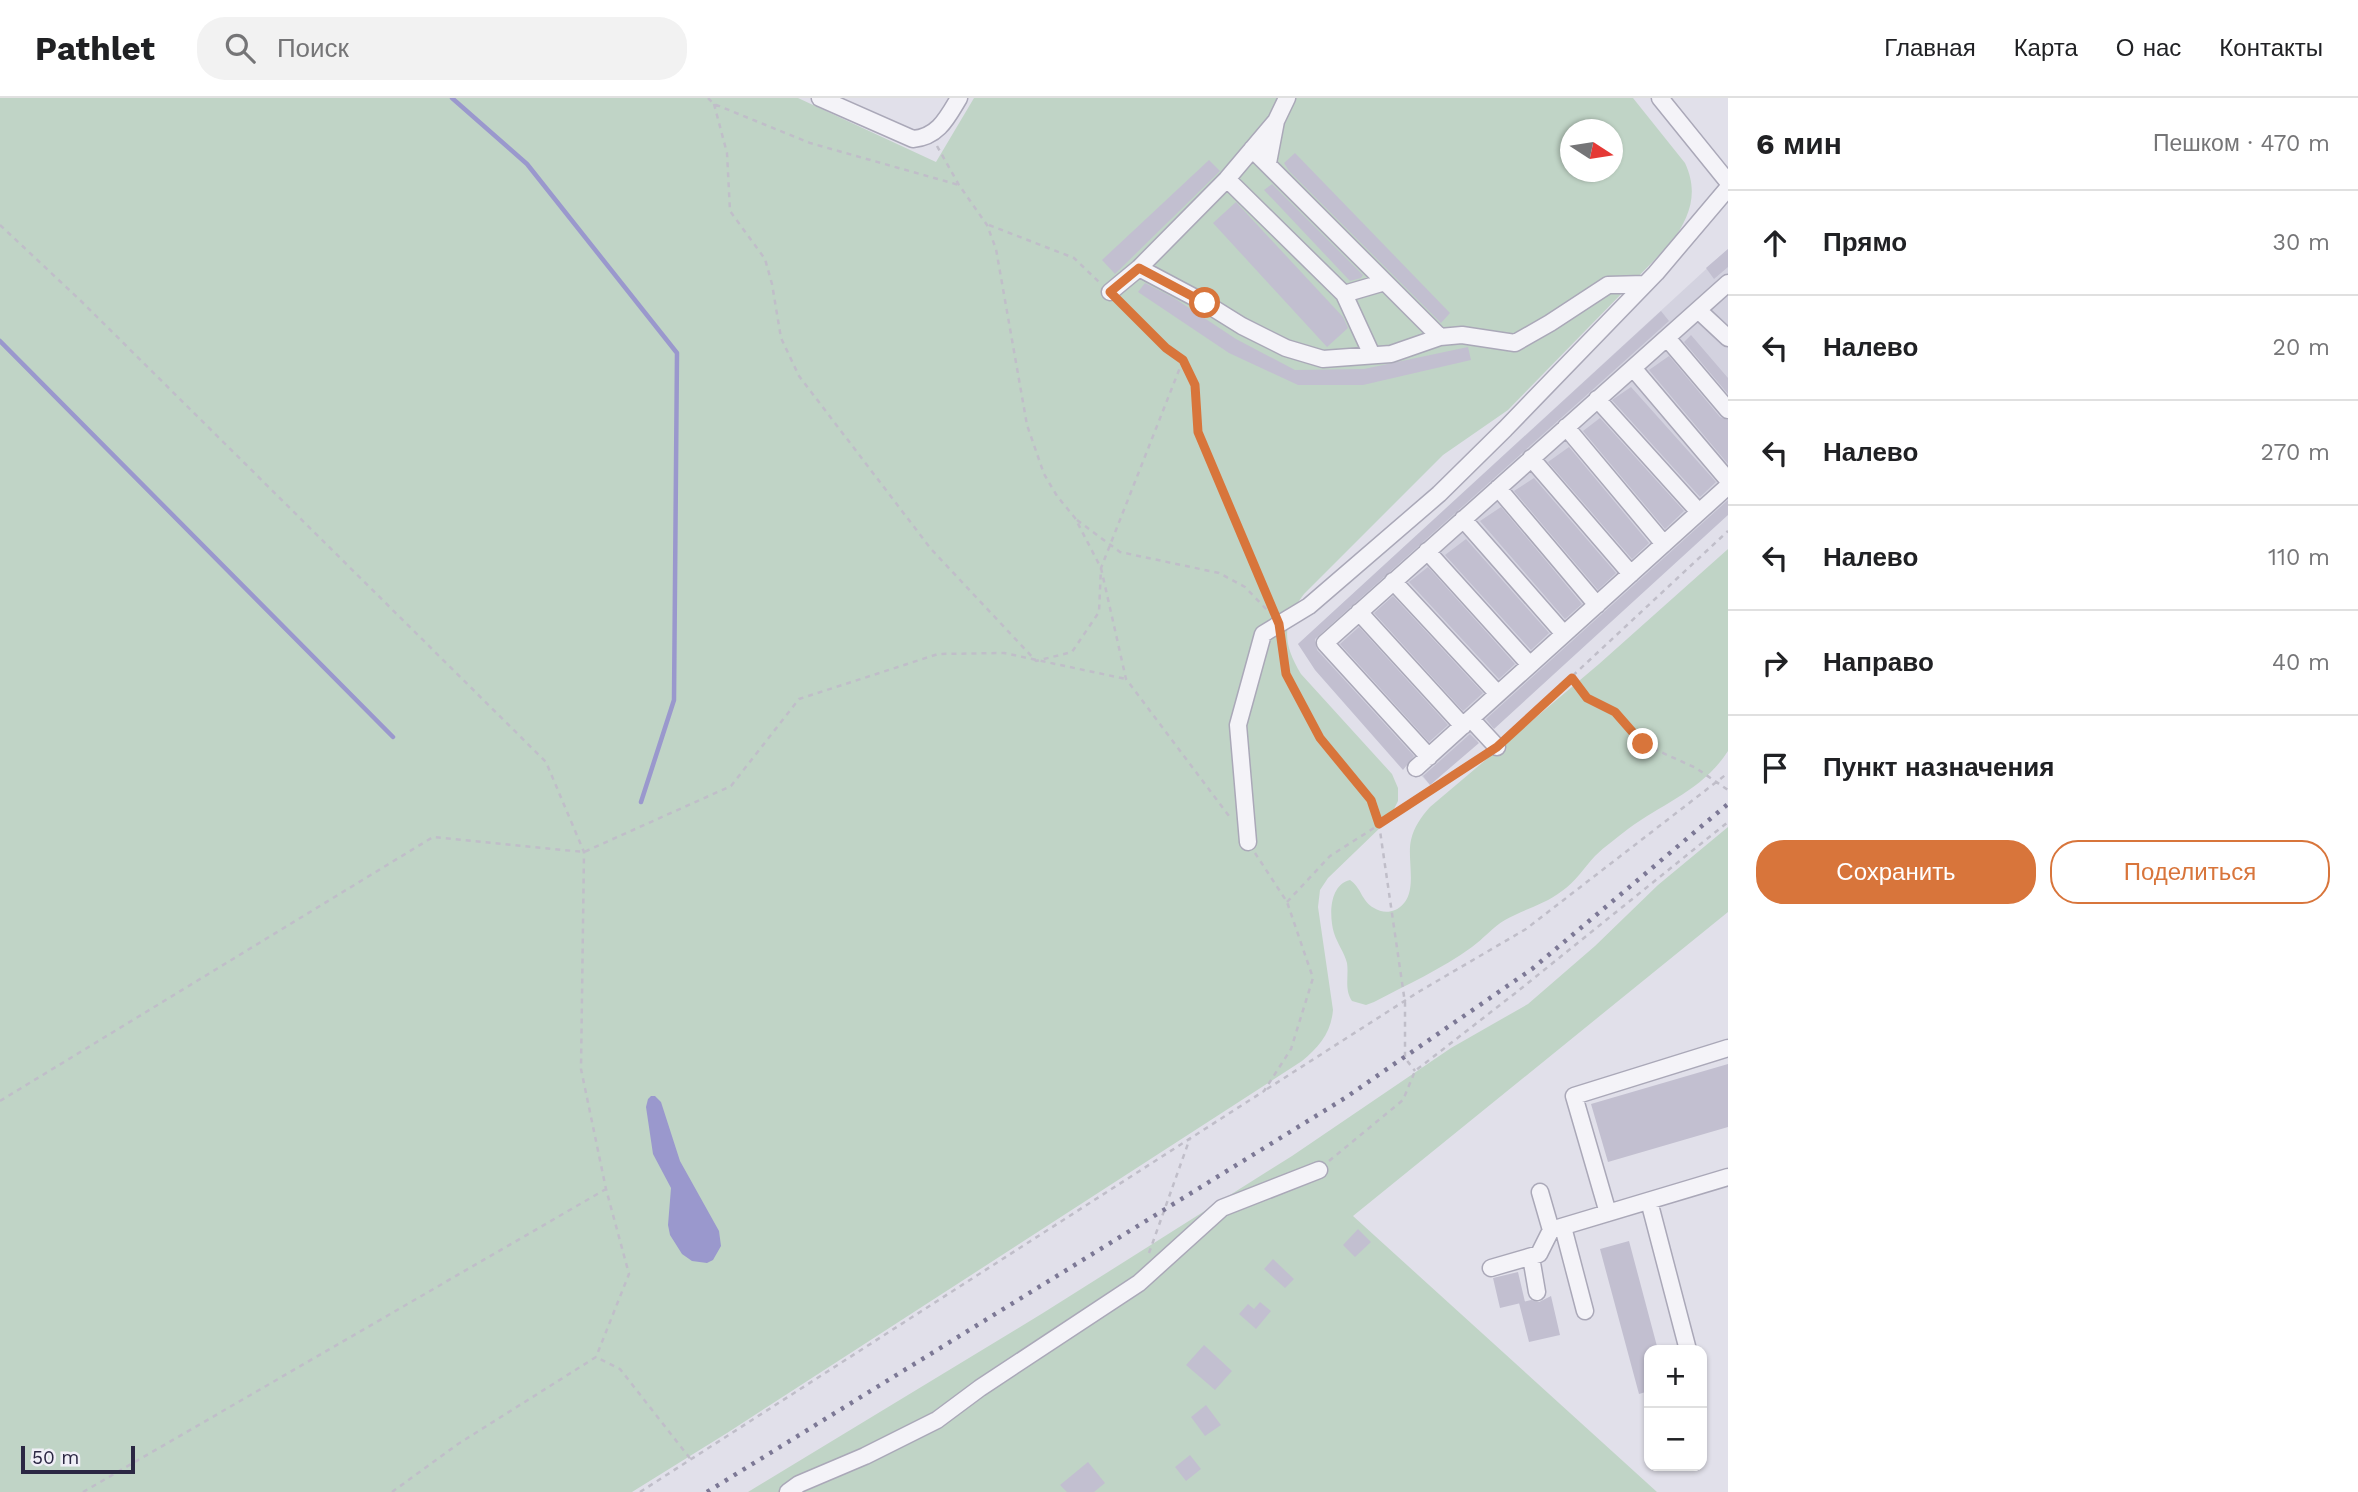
<!DOCTYPE html>
<html lang="ru">
<meta charset="utf-8">
<style>
body{margin:0;font-family:"Work Sans",sans-serif;background:#f2f2f2;color:#202124}
.controls{position:absolute;right:21px;bottom:21px;display:grid;overflow:hidden;border-radius:14px;box-shadow:0 2px 5px #0004}
.controls button{width:63px;height:63px;display:grid;place-items:center;padding:0;border:0;border-bottom:2px solid #e0e0e0;background:#fff;color:#202124;font:35px sans-serif}
.compass{position:absolute;left:1560px;top:21px;width:63px;height:63px;border-radius:50%;background:#fff;box-shadow:0 2px 5px #0004;rotate:102deg}
.scale{position:absolute;left:21px;bottom:18px;width:114px;box-sizing:border-box;padding-left:7px;border:4px solid #2b2743;border-top:0;font-size:19px;line-height:24px;white-space:nowrap;color:#2b2743;-webkit-text-stroke:5px #f0eff7;paint-order:stroke}
.stop{position:absolute;width:21px;height:21px;margin:-16px;border:5px solid #d8753b;border-radius:50%;background:#fff}
.stop.end{background:#d8753b;border-color:#fff;box-shadow:0 2px 7px #0008}
.list{margin:0;padding:0;list-style:none}
h2{display:flex;justify-content:space-between;align-items:center;height:91px;margin:0;padding:0 28px;font-size:30px}
h2 small{font-size:23px;font-weight:400;color:#757577}
.list li{display:grid;grid-template-columns:46px 1fr auto;gap:21px;align-items:center;box-sizing:border-box;height:105px;padding:0 28px;border-top:2px solid #e0e0e0}
.list b{display:block;font-size:26px;white-space:nowrap}
.list em{font-size:23px;font-style:normal;color:#757577}
.actions{display:flex;gap:14px;padding:21px 28px}
.actions a{flex:1;padding:16px 0;border:2px solid #d8753b;border-radius:28px;text-align:center;font-size:24px;color:#d8753b}
.actions .main{background:#d8753b;color:#fff}
.icon{flex:none;width:38px;height:38px;fill:none;stroke:currentColor;stroke-width:2;stroke-linecap:round;stroke-linejoin:round}
.map{position:relative;flex:none;width:1728px;height:1394px;overflow:hidden}
header{display:flex;align-items:center;gap:42px;box-sizing:border-box;height:98px;padding:0 35px;background:#fff;border-bottom:2px solid #e0e0e0}
header strong{font-size:33px}
nav{display:flex;gap:38px;margin-inline-start:auto;font-size:24px}
.search{width:490px;height:63px;background:#f2f2f2;display:flex;align-items:center;gap:18px;box-sizing:border-box;padding:0 24px;border-radius:28px;color:#757577;font-size:26px}
main{display:flex}
aside{flex:1;background:#fff}
.map>svg:first-child{display:block}
.built{fill:#d3d2df}
.green{fill:#c0d4c6;fill-rule:evenodd}
.water{fill:#9a98cd}
.lines{fill:none;stroke-linecap:round;stroke-linejoin:round}
.stream{stroke:#9a98cd;stroke-width:4.5}
.building{fill:#c2bfd0}
.minor-casing{stroke:#aaa8b8;stroke-width:19}
.path{stroke:#c0bec9;stroke-width:2.5;stroke-dasharray:5 5;stroke-linecap:butt}
.minor{stroke:#f4f3f8;stroke-width:16}
.rail{stroke:#7c7895;stroke-width:4.5;stroke-dasharray:3.5 7;stroke-linecap:butt}
.route{stroke:#d8753b;stroke-width:9}
</style>
<header>
<strong>Pathlet</strong>
<div class="search"><svg class="icon" aria-label="search" viewBox="0 0 24 24"><circle cx="10" cy="10" r="6"/><path d="M15 15l6 6"/></svg>Поиск</div>
<nav><a>Главная</a><a>Карта</a><a>О нас</a><a>Контакты</a></nav>
</header>
<main>
<div class="map">
<svg width="1728" height="1394" viewBox="0 0 1728 1394">
<rect width="100%" height="100%" fill="#e1e0ea"/>
<!-- built -->
<path class="built" d="M1728 151V416L1430 687 1298 546Z"/>
<!-- green -->
<path class="green" d="M0 0H798L936 64 974 0H1633L1685 65C1699 95 1690 119 1671 145L1508 312 1443 357 1304 496C1282 525 1282 545 1301 576L1392 676 1398 690V703L1393 713 1384 726 1328 780 1320 792 1318 809 1333 912C1331 935 1319 949 1302 963L727 1335 632 1394H0ZM1570 32H1612V74H1570Z
M1728 451V653C1703 692 1663 705 1628 731 1617 740 1605 748 1595 758 1584 770 1575 784 1562 793 1544 807 1524 811 1505 822 1493 829 1483 841 1472 849 1442 871 1406 887 1374 904L1366 907 1352 903C1344 891 1349 878 1347 865 1344 854 1337 845 1334 835 1329 818 1329 787 1350 782 1361 789 1362 804 1374 810 1380 814 1388 815 1395 812 1421 800 1406 763 1411 742 1414 729 1421 719 1430 709L1599 566Z
M1728 729V814L1353 1118 1657 1394H748L1043 1215 1292 1058 1451 950 1528 906 1595 848 1658 787Z"/>
<!-- water -->
<path class="water" d="M651 998H655L661 1004 680 1063 719 1133 721 1148 713 1162 707 1165 692 1163 682 1156 670 1137 668 1127 671 1090 653 1056 646 1009 648 1001Z"/>
<g class="lines">
<!-- stream -->
<path class="stream" d="M452 0 527 66 677 255 674 602 641 704
M0 243 393 639"/>
</g>
<!-- building -->
<path class="building" d="M1295 55 1450 215 1441 225 1289 73 1284 65Z
M1209 62 1220 73 1115 176 1102 162Z
M1272 86 1363 177 1361 180 1350 183 1264 92Z
M1236 104 1343 219 1348 230 1327 249 1213 125Z
M1728 151V169L1714 181 1706 170Z
M1145 185 1174 200 1236 241 1295 272 1364 271 1468 249 1471 262 1363 287H1298L1229 255 1138 194Z
M1661 213 1669 223 1315 541 1317 552 1414 658 1403 672 1315 572 1298 546Z
M1691 237 1728 280V296L1684 244Z
M1669 258 1720 319 1728 322V366L1649 272Z
M1631 289 1716 384 1700 399 1612 302Z
M1600 320 1684 413 1665 431 1583 333Z
M1569 349 1649 445 1632 461 1548 364Z
M1534 380 1616 475 1598 492 1514 393Z
M1728 402V417L1494 631 1486 621Z
M1501 409 1582 506 1565 521 1480 423Z
M1466 441 1549 535 1531 552 1445 457Z
M1428 469 1515 566 1499 581 1409 484Z
M1393 498 1483 595 1463 613 1374 515Z
M1359 529 1448 627 1429 644 1340 546Z
M1470 636 1479 645 1430 687 1423 678Z
M1728 966V1029L1608 1064 1591 1006Z
M1358 1131 1371 1144 1355 1159 1343 1147Z
M1629 1143 1658 1252H1649V1293L1639 1296 1600 1151Z
M1273 1161 1294 1181 1285 1190 1264 1171Z
M1518 1174 1525 1204 1500 1210 1493 1180Z
M1551 1198 1560 1237 1529 1244 1519 1205 1531 1202 1539 1204Z
M1260 1204 1271 1213 1256 1231 1239 1216 1248 1206 1254 1211Z
M1204 1247 1232 1273 1215 1292 1186 1267Z
M1206 1307 1221 1327 1205 1338 1191 1319Z
M1190 1357 1201 1371 1186 1383 1175 1369Z
M1088 1364 1105 1385 1094 1394H1067L1060 1387Z"/>
<g class="lines">
<defs>
<path id="minor" d="M820 0 913 41C938 39 947 20 959 0
M1660 0 1728 84
M1252 51 1440 239
M1268 65 1276 23 1287 0
M1227 81 1344 196 1385 184
M1139 170 1227 81 1276 23
M1110 194 1139 170 1205 205 1242 228 1286 250 1323 261 1391 256 1440 239 1462 237 1515 245 1550 225 1608 187 1645 186
M1344 196 1372 257
M1698 212 1728 240
M1667 240 1728 312
M1633 270 1728 382
M1597 301 1699 414
M1566 329 1664 446
M1531 360 1631 476
M1498 390 1597 507
M1463 421 1564 536
M1427 453 1530 567
M1393 483 1498 596
M1359 514 1463 628
M1471 621 1497 649
M1429 659 1325 545 1728 185
M1416 670 1728 388
M1248 744 1238 627 1263 536 1309 508 1439 396 1505 331 1656 175 1728 90
M1540 1094 1551 1132
M1649 1103 1688 1252
M1608 1115 1574 998 1728 950
M1563 1129 1585 1213
M1531 1159 1537 1194
M1491 1170 1539 1156 1551 1132 1728 1079
M788 1394 799 1386 865 1358 937 1322 980 1290 1139 1185 1222 1110 1319 1072"/>
</defs>
<!-- minor casing -->
<use href="#minor" class="minor-casing"/>
<!-- path -->
<path class="path" d="M708 0 714 6 810 45 959 87
M714 6 727 55 730 113 765 161 772 186 781 240 799 278 931 451 1036 563 1072 554 1099 514 1101 470 1183 262
M937 48 959 87 987 127 996 151 1027 327 1044 376 1057 398 1075 420 1101 470 1126 581 1229 718
M0 127 80 202 546 664 584 754 581 971 606 1091 629 1176 596 1259
M989 127 1074 160 1099 184
M1122 206 1166 250 1183 262 1195 287 1197 334 1272 511
M1077 422 1120 454 1219 475 1245 489 1270 515
M1281 544 1286 576 1320 640 1371 702 1379 726 1405 905V960L1415 973
M1572 580 1587 600 1615 614 1643 646 1696 670 1728 692
M1507 639 1728 433
M1287 804 1330 758 1418 702 1485 656
M1267 991 1420 893 1526 831 1728 675
M0 1003 433 739 584 754 731 688 799 601 938 556 1004 555 1126 581
M1329 1063 1403 1002 1415 973 1518 893 1728 724
M1149 1155 1190 1040
M83 1394 606 1091
M392 1394 458 1346 596 1259 620 1271 692 1363
M640 1394 1264 993 1291 951 1313 880 1287 804 1255 755"/>
<!-- minor -->
<use href="#minor" class="minor"/>
<!-- rail -->
<path class="rail" d="M707 1394 1345 1000 1532 871 1728 706"/>
</g>
<g class="lines">
<!-- route -->
<path class="route" d="M1205 205 1139 170 1110 194 1166 250 1183 262 1195 287 1198 334 1279 526 1286 576 1320 640 1371 702 1379 726 1497 649 1572 580 1587 600 1615 614 1643 646"/>
</g>
</svg>
<div class="controls">
<button>+</button>
<button>−</button>
</div>
<svg class="compass" viewBox="-18 -18 36 36"><path d="M0-13l5 13h-10z" fill="#e53935"/><path d="M0 13l5-13h-10z" fill="#757577"/></svg>
<div class="scale">50 m</div>
<div class="stop" style="left:1205px;top:205px"></div>
<div class="stop end" style="left:1643px;top:646px"></div>
</div>
<aside>
<h2>6 мин<small>Пешком · 470 m</small></h2>
<ul class="list">
<li><svg class="icon" aria-label="ahead" viewBox="0 0 24 24"><path d="M12 20V5M6 11l6-6 6 6"/></svg><div><b>Прямо</b></div><em>30 m</em></li>
<li><svg class="icon" aria-label="left" viewBox="0 0 24 24"><path d="M17 20v-9H6M10 6l-5 5 5 5"/></svg><div><b>Налево</b></div><em>20 m</em></li>
<li><svg class="icon" aria-label="left" viewBox="0 0 24 24"><path d="M17 20v-9H6M10 6l-5 5 5 5"/></svg><div><b>Налево</b></div><em>270 m</em></li>
<li><svg class="icon" aria-label="left" viewBox="0 0 24 24"><path d="M17 20v-9H6M10 6l-5 5 5 5"/></svg><div><b>Налево</b></div><em>110 m</em></li>
<li><svg class="icon" aria-label="right" viewBox="0 0 24 24"><path d="M7 20v-9h11M14 6l5 5-5 5"/></svg><div><b>Направо</b></div><em>40 m</em></li>
<li><svg class="icon" aria-label="arrive" viewBox="0 0 24 24"><path d="M6 21V4h12l-3 4 3 4H6"/></svg><div><b>Пункт назначения</b></div></li>
</ul>
<div class="actions"><a class="main">Сохранить</a><a>Поделиться</a></div>
</aside>
</main>
